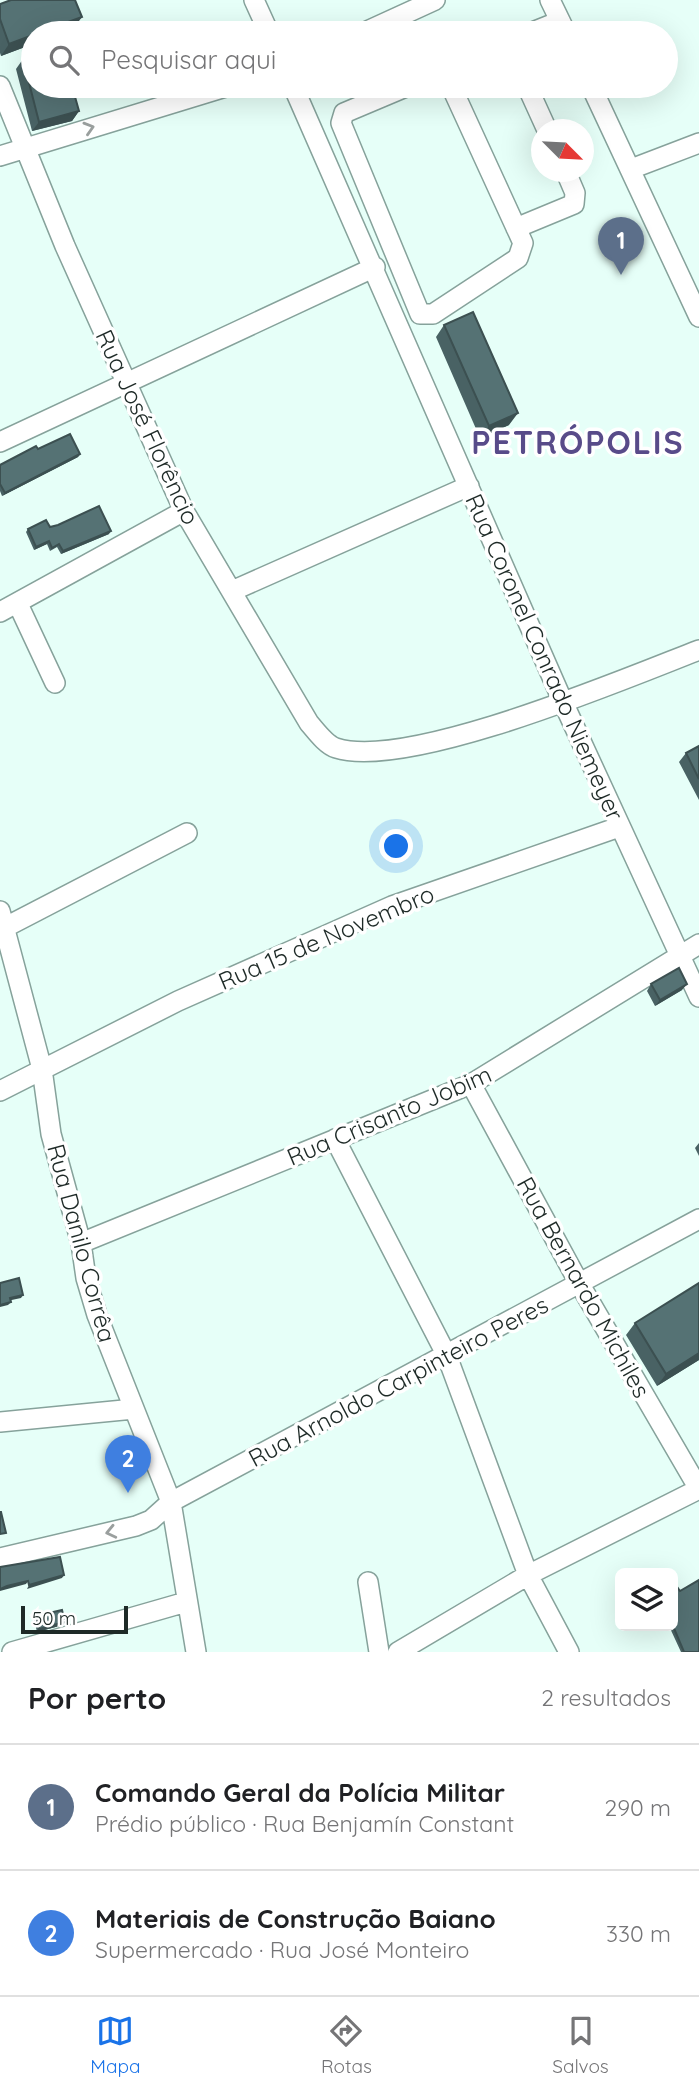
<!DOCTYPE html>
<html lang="pt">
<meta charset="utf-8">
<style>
body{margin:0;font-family:Quicksand,sans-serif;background:#f2f2f2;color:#202124}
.controls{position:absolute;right:21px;bottom:21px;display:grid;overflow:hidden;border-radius:10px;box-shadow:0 7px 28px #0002}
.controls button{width:63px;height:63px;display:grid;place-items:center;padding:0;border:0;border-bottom:2px solid #e0e0e0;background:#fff;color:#202124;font:35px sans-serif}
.compass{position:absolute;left:531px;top:119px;width:63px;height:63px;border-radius:50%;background:#fff;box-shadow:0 7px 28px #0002;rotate:114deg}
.scale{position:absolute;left:21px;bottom:18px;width:107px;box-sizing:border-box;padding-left:7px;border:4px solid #1e2a27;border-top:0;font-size:19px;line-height:24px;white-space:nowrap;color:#1e2a27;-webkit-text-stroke:5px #fff;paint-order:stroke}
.you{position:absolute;left:397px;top:847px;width:24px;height:24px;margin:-18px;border:5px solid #fff;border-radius:50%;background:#1a73e8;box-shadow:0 0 0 10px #1a73e833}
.badge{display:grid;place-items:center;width:46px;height:46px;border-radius:50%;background:#1a73e8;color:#fff;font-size:23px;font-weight:700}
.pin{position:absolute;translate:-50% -58px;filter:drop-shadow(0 2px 4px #0008)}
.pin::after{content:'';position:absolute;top:37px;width:24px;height:21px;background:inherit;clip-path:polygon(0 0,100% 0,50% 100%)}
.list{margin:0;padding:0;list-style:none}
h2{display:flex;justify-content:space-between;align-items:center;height:91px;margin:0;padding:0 28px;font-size:30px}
h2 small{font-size:23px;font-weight:400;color:#757577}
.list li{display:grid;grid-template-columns:46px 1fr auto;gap:21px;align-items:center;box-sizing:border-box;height:126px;padding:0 28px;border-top:2px solid #e0e0e0}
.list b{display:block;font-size:26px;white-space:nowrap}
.list p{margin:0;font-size:23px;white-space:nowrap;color:#757577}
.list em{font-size:23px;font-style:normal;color:#757577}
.icon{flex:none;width:38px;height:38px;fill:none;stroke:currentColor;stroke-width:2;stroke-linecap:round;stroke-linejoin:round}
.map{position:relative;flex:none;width:699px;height:1652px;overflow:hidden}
.search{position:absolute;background:#fff;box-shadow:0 7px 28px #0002;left:21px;right:21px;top:21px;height:77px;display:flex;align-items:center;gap:18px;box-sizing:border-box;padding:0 24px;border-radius:38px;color:#757577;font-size:26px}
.sheet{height:343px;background:#fff}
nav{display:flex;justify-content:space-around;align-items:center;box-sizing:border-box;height:98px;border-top:2px solid #e0e0e0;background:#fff;font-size:19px;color:#757577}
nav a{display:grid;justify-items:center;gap:4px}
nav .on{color:#1a73e8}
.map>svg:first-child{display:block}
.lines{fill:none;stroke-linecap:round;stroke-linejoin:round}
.minor-casing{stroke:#86a29b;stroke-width:22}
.minor{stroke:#fff;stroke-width:19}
.wall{fill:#496264}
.shaded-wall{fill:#3c5051}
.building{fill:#557274;stroke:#3c5051;stroke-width:2}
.oneway{stroke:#9a9f9e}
.labels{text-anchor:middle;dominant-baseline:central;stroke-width:7;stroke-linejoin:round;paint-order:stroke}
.street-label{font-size:24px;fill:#1e2a27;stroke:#fff}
.district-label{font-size:32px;font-weight:bold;letter-spacing:2px;fill:#584b89;stroke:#fff}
</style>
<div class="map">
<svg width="699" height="1652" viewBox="0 0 699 1652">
<rect width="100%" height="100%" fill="#e6fff8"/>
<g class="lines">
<defs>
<path id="minor" d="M254 0 269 33
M550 0 566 33
M363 33 435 0
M530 33 560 21
M0 86 65 246 184 511 309 723C316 731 326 745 336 748 407 771 624 679 699 650
M293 86 563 702 699 997
M408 86 344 113 341 123 420 314H433L518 258 523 243 451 86
M527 86 547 130
M591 86 699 317
M0 156 229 86
M631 169 699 143
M516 228 574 204 575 193 566 172
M0 442 375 267
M232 591 469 486
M18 604 55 683
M0 612 184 511
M0 911 42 1069 51 1134 81 1243 86 1278 97 1315 171 1502 196 1652
M0 930 187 833
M0 1091 178 1001 392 906 619 827
M335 1139 447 1356 528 1575 569 1652
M81 1243 471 1084 699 944
M0 1422 134 1409
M0 1558 136 1526 151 1520 171 1502 699 1219
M368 1582 379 1652
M12 1652 186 1602
M398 1652 528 1575 699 1489 579 1283 471 1084"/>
</defs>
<!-- minor casing -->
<use href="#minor" class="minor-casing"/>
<!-- minor -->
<use href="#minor" class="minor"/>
</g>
<!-- wall -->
<path class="wall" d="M0 4 73 29 33 33V44L1 56 0 53Z
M23 59 79 111 72 121 32 131 16 69Z
M444 325 509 425 480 438 436 337Z
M38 449 80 454 78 457 2 496 0 491V465Z
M50 527 109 534 61 554 57 547 50 551 47 544 34 550 26 532 28 529Z
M699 746V800L679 762 686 753Z
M651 984 682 990 655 1006 647 991Z
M699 1143V1156L695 1148Z
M635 1323 699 1360 657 1386 626 1335Z
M680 1591 699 1652H681L669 1626H673Z
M36 1616 65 1622 63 1625 37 1632 34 1619Z"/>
<!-- shaded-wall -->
<path class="shaded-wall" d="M82 17 73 29 61 33H38Z
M33 35V44L1 56 9 44Z
M79 111 72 121 32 131 39 122Z
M518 413 509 425 480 438 489 426Z
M80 454 78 457 2 496 5 493Z
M111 531 109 534 61 554 63 551Z
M49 541 47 544 34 550 36 547Z
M687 984 682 990 655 1006 660 1000Z
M23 1295 21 1298 7 1301 10 1298Z
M11 1302 8 1305 0 1307V1305Z
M699 1353V1360L657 1386 666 1374Z
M64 1575 62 1578 27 1589 29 1585Z
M28 1581 26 1584 0 1591V1589L7 1586Z
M65 1622 63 1625 37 1632 39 1629Z"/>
<!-- building -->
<path class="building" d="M11 0H75L82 17 38 33H33V35L9 44 0 19V4Z
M33 57V86H72L79 111 39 122 23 59Z
M473 312 518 413 489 426 444 325Z
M70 434 80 454 5 493 0 484V465L36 446 38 449Z
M99 506 111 531 63 551 59 544 52 548 49 541 36 547 28 529 46 520 50 527 58 525Z
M699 746V779L686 753Z
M679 968 687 984 660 1000 651 984Z
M19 1278 23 1295 10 1298 11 1302 0 1305V1283Z
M699 1283V1353L666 1374 635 1323Z
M0 1512H1L6 1533 0 1534Z
M60 1557 64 1575 29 1585 28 1581 7 1586 0 1589V1567Z
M699 1580V1652H684L673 1626V1585L675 1584 680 1591Z
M62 1610 65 1622 39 1629 36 1616Z"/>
<!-- one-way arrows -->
<defs><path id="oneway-chevron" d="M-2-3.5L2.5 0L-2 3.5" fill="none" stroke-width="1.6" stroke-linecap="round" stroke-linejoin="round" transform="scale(1.75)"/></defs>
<g class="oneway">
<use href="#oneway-chevron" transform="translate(89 128) rotate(-17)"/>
<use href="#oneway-chevron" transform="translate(111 1532) rotate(167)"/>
</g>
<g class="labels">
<!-- street labels -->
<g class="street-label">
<text transform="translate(148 427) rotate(65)">Rua José Florêncio</text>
<text transform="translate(545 657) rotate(66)">Rua Coronel Conrado Niemeyer</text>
<text transform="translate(326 937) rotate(-23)">Rua 15 de Novembro</text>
<text transform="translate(389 1115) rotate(-23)">Rua Crisanto Jobim</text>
<text transform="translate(82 1243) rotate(75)">Rua Danilo Corrêa</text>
<text transform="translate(584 1287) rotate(61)">Rua Bernardo Michiles</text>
<text transform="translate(398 1381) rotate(-28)">Rua Arnoldo Carpinteiro Peres</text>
</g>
<!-- district labels -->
<g class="district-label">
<text x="578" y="442">PETRÓPOLIS</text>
</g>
</g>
</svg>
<div class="controls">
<button><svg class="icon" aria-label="layers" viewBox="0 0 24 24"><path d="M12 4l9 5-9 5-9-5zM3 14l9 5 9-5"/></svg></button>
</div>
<svg class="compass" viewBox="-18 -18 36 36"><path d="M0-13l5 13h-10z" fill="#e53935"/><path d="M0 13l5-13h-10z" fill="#757577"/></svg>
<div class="scale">50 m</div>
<div class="you"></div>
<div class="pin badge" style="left:621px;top:275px;background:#5c6f8a">1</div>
<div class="pin badge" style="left:128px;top:1493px;background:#3f7fe0">2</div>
<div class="search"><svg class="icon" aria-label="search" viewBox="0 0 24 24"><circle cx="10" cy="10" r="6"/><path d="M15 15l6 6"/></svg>Pesquisar aqui</div>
</div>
<section class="sheet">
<h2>Por perto<small>2 resultados</small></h2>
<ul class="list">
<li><span class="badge" style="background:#5c6f8a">1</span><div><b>Comando Geral da Polícia Militar</b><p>Prédio público · Rua Benjamín Constant</p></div><em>290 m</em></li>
<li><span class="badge" style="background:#3f7fe0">2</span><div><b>Materiais de Construção Baiano</b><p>Supermercado · Rua José Monteiro</p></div><em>330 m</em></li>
</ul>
</section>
<nav>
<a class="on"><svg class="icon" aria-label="map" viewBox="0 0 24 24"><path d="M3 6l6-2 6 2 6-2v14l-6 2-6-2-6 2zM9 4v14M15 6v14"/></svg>Mapa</a>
<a><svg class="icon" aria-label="directions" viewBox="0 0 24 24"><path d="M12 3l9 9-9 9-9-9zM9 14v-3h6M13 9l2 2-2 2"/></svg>Rotas</a>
<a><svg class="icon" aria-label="saved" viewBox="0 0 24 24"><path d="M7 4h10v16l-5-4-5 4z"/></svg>Salvos</a>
</nav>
